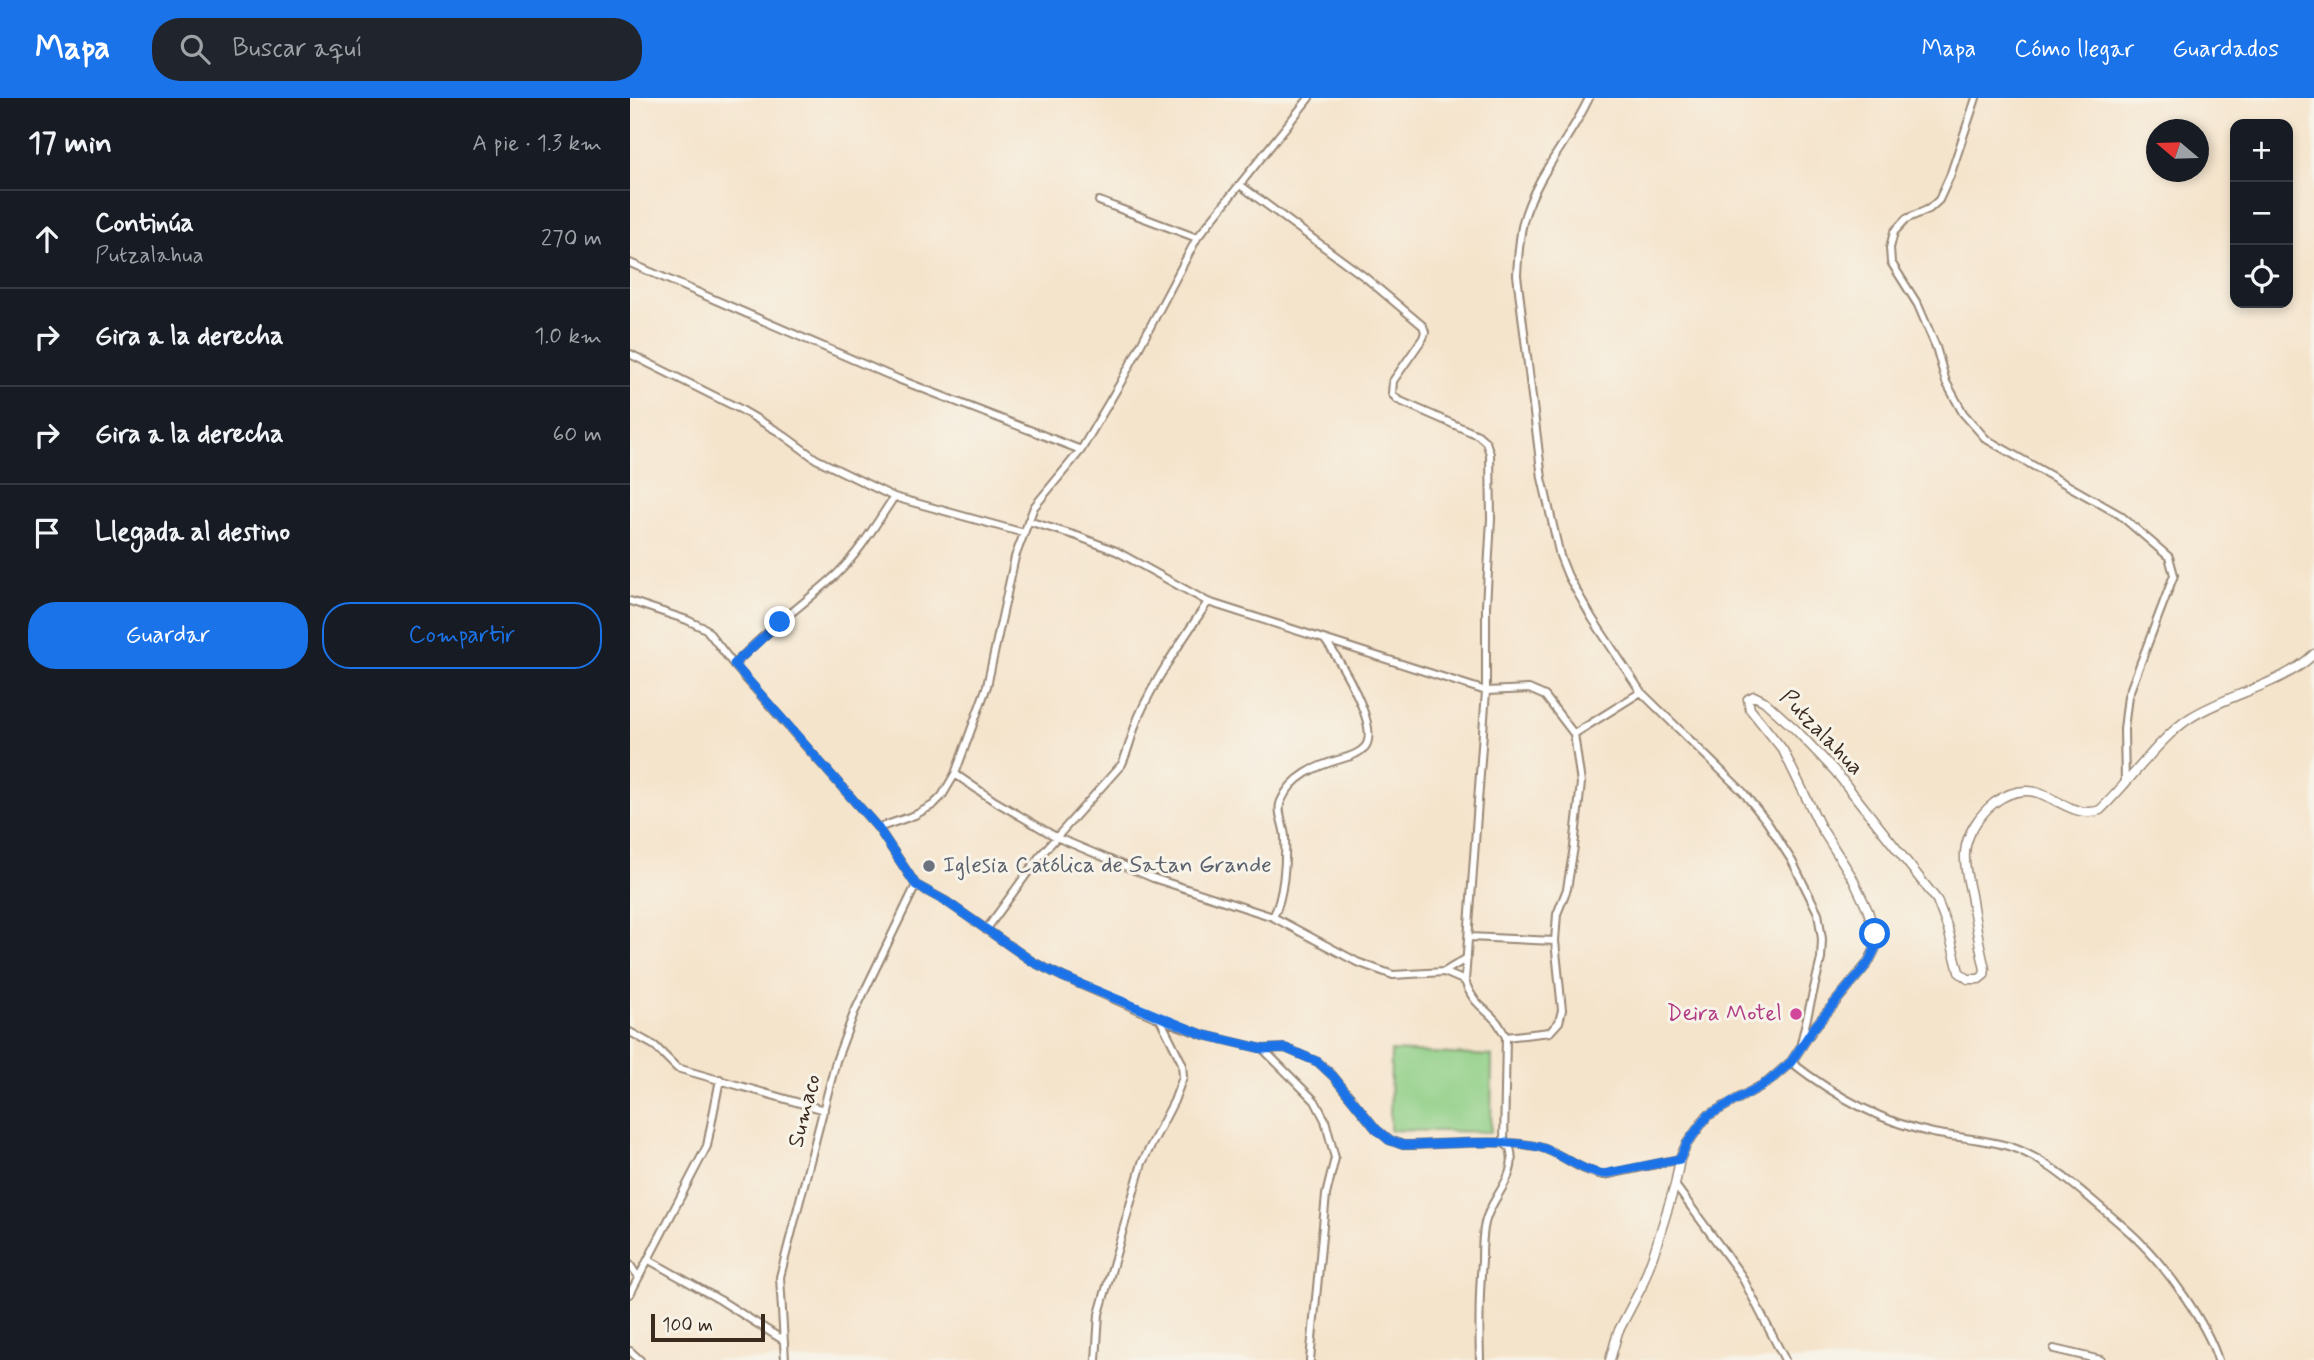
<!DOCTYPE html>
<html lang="es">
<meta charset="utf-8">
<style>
body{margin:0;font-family:Mynerve,sans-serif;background:#20242c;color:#f1f3f6}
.controls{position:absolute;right:21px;top:21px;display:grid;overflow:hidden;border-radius:14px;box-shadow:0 4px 10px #0003}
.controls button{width:63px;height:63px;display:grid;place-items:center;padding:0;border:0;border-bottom:2px solid #363941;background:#171b24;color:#f1f3f6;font:35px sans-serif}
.compass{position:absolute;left:1516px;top:21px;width:63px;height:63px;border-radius:50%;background:#171b24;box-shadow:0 4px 10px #0003;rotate:289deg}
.scale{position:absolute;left:21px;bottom:18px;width:114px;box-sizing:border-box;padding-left:7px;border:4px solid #3b2a1e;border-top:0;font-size:19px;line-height:24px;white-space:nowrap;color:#3b2a1e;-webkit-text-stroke:5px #f7f3e8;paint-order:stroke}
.stop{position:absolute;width:21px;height:21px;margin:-16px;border:5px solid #1a73e8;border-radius:50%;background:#fff}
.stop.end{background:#1a73e8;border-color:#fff;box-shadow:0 2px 7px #0008}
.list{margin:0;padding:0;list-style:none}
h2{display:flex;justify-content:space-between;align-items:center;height:91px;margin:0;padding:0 28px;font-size:30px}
h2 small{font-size:23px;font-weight:400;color:#9ea1a6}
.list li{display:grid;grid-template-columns:46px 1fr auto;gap:21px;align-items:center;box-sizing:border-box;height:98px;padding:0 28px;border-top:2px solid #363941}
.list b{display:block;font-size:26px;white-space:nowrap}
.list p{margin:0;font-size:23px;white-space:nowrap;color:#9ea1a6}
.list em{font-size:23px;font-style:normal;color:#9ea1a6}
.actions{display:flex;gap:14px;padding:21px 28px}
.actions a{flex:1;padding:16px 0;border:2px solid #1a73e8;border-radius:28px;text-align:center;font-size:24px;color:#1a73e8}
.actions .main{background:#1a73e8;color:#fff}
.icon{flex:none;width:38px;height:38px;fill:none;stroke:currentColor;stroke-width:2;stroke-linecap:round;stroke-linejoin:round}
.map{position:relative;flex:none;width:1684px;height:1262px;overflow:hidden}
header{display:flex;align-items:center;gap:42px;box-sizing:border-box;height:98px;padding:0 35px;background:#1a73e8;color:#fff}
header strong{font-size:33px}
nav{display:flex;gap:38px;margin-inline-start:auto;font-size:24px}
.search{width:490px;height:63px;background:#20242c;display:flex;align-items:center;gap:18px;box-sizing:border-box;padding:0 24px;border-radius:28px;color:#9ea1a6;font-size:26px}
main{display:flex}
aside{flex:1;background:#171b24}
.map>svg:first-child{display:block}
.garden{fill:#8ece85;stroke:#647c52;stroke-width:2}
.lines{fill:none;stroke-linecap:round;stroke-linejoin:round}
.minor-casing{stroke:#988775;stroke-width:10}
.tertiary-casing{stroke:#988775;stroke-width:11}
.minor{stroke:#fff;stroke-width:6}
.tertiary{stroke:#fff;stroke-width:8}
.route{stroke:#1a73e8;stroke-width:9}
.worship-dot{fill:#6b7280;stroke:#f7f3e8;stroke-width:2.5}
.hotel-dot{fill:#d1479c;stroke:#f7f3e8;stroke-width:2.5}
.labels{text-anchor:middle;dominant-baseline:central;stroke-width:6;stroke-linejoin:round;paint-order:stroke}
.street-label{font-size:23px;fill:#3b2a1e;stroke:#f7f3e8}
.worship-label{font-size:23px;fill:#5b616d;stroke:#f7f3e8;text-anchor:start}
.hotel-label{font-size:23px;fill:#b23c85;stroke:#f7f3e8;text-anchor:end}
</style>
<header>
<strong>Mapa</strong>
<div class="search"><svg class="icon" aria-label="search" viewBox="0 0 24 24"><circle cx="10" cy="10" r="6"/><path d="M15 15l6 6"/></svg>Buscar aquí</div>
<nav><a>Mapa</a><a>Cómo llegar</a><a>Guardados</a></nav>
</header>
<main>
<aside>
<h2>17 min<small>A pie · 1.3 km</small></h2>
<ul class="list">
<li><svg class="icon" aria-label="ahead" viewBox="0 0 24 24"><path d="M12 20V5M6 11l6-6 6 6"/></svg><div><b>Continúa</b><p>Putzalahua</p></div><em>270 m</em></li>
<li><svg class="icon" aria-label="right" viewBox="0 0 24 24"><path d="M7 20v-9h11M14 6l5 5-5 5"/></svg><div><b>Gira a la derecha</b></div><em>1.0 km</em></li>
<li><svg class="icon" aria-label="right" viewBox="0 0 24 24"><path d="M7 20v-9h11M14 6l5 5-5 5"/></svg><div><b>Gira a la derecha</b></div><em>60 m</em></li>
<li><svg class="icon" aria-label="arrive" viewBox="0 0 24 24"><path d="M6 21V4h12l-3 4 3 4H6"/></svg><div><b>Llegada al destino</b></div></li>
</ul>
<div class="actions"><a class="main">Guardar</a><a>Compartir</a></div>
</aside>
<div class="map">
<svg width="1684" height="1262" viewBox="0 0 1684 1262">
<rect width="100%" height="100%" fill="#f7f3e8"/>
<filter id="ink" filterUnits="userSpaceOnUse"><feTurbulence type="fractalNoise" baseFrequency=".0143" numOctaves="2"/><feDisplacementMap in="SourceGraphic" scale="14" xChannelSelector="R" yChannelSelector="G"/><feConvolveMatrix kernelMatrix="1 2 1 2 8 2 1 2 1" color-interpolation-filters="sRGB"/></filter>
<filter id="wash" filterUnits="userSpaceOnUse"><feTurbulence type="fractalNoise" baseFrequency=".00686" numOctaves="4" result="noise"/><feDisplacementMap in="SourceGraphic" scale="28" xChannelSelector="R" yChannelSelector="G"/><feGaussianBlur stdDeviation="1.57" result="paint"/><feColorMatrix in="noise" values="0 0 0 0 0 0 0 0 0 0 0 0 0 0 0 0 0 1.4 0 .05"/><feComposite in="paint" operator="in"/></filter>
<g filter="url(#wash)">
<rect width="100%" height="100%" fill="#f5e4cc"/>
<!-- garden -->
<path class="garden" d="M761 953 862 958 861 1034 760 1032Z"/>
</g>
<g filter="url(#ink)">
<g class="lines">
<defs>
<path id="minor" d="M959 0C940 42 905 78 893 124 889 141 888 159 887 177L912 380 930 458 938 478 962 520 1011 594 1113 694 1137 724 1162 763 1188 815 1192 841 1191 861 1171 945
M1346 0 1320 78 1309 102 1299 111 1276 121 1264 134 1260 150 1261 164 1288 207 1306 249 1316 284 1333 315 1356 341 1490 417 1539 459 1544 477 1498 598 1494 631 1495 686
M610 87 736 180 793 228 795 234 793 240 763 283 762 296 768 302 848 337 856 344 860 356 861 421 856 508V593L835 883C843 906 853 908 867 924 870 928 873 934 876 939
M469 103 567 140
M0 165 268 281 451 352
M0 256 110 311 149 334 186 361 264 399 394 435
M398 423 447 438 486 453 578 504 856 593 899 591 915 598 944 636 951 685 944 749 937 791 927 816 925 843 932 912 929 924 920 934 876 939 874 1045 880 1050C889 1079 861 1098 855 1125 852 1137 852 1151 852 1163 849 1196 849 1229 850 1262
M0 503 57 522 76 531 104 567 248 730 286 787 317 804 403 864 433 879 530 921 574 937 633 951 655 950 688 964 703 978 746 1031 759 1042 773 1047C813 1047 872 1040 909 1049 933 1055 948 1073 974 1077L1050 1061
M104 567C135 533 172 508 206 477 229 455 246 426 264 399
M944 636 1011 594
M325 676 363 702 426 739 523 780 643 819 727 864 763 877 814 874 835 883
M248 730 285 717 303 707 312 698 325 676 357 588 385 459 404 409 451 352 491 284 567 140 679 0
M643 819C654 799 656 763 655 740 655 728 646 714 651 703 662 678 686 668 711 661 719 659 729 656 735 649 751 629 708 560 695 542
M356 832 409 759 492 666C499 651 502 635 508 620 526 579 553 541 578 504
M839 839 925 843
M814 874 837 860
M0 934 25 948 47 970 194 1012
M633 951 685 1003 695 1022 705 1060 696 1097 680 1262
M1161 964C1202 996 1251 1024 1303 1035 1329 1040 1356 1041 1381 1049 1411 1059 1437 1081 1461 1101 1477 1115 1494 1128 1509 1143 1538 1172 1576 1224 1588 1262
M1045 1087 1111 1177 1155 1262
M19 1162 90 1202 153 1242
M0 1167 8 1179
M0 1196 77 1048 90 981
M1424 1251 1471 1262
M0 1253 10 1262
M155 1262 150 1179 206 963 224 915 286 787
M466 1262 469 1216 512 1065 544 1003 553 979 552 965 530 921"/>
<path id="tertiary" d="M980 1262 988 1234 1011 1190 1024 1155 1045 1087 1050 1061 1056 1047 1077 1018 1138 984 1161 964 1183 931 1238 865 1245 851V836L1238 813 1222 779 1190 728 1153 652 1120 611 1118 601 1124 598 1134 603 1166 632 1205 673 1307 802 1318 831 1329 874 1338 881H1349L1354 877 1355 871C1349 847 1345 822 1341 797 1338 783 1334 769 1335 755 1336 736 1350 716 1364 705 1376 696 1390 691 1405 694 1426 699 1447 721 1470 712 1498 686 1530 639 1560 620 1599 595 1651 588 1684 556"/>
</defs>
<!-- minor casing -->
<use href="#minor" class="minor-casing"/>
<!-- tertiary casing -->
<use href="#tertiary" class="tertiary-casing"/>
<!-- minor -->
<use href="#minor" class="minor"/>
<!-- tertiary -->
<use href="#tertiary" class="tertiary"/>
</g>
</g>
<g class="lines" filter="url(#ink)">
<!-- route -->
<path class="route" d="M150 524 104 566 248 730 286 787 317 804 403 864 433 879 574 937 633 951 655 950 688 964 703 978 746 1031 759 1042 773 1047C813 1047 872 1040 909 1049 932 1055 949 1073 974 1076L1050 1061 1056 1047 1077 1018 1138 984 1161 964 1183 931 1238 865 1245 851V836"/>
</g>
<!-- markers -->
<circle class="worship-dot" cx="299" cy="768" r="7"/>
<circle class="hotel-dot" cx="1166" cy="916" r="7"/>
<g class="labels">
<!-- street labels -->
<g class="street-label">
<text transform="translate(1191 635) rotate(46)">Putzalahua</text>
<text transform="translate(175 1013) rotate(-76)">Sumaco</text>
</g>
<!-- worship labels -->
<g class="worship-label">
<text x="313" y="768">Iglesia Católica de Satan Grande</text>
</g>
<!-- hotel labels -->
<g class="hotel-label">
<text x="1152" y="916">Deira Motel</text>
</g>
</g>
</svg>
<div class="controls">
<button>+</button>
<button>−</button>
<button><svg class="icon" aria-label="locate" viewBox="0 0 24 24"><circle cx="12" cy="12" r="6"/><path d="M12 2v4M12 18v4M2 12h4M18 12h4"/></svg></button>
</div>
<svg class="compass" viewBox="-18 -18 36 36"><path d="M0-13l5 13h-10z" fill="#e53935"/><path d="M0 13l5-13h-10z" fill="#9ea1a6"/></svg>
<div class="scale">100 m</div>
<div class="stop" style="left:1245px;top:836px"></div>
<div class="stop end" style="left:150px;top:524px"></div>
</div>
</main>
